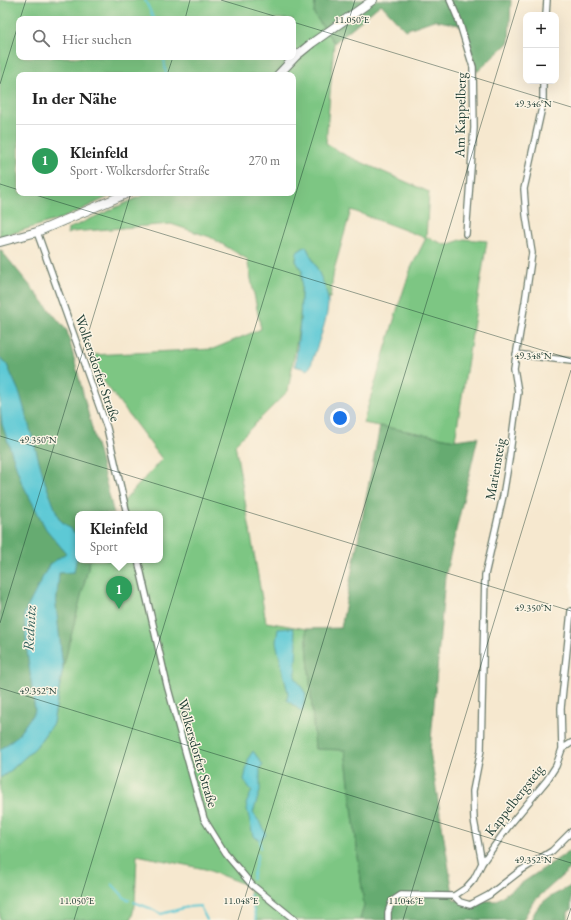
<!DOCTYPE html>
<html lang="de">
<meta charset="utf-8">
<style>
body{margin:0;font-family:"EB Garamond",serif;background:#f2f2f2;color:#222}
.controls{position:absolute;right:12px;top:12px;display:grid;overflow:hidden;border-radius:8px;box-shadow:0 4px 16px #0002}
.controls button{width:36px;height:36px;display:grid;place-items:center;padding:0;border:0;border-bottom:1px solid #e0e0e0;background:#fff;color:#222;font:20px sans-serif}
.you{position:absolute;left:340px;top:418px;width:14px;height:14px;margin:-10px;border:3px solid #fff;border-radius:50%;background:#1a73e8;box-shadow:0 0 0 6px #1a73e833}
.badge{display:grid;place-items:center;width:26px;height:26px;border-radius:50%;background:#c8321e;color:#fff;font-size:13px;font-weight:700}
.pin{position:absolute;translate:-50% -33px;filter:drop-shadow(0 1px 2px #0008)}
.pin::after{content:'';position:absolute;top:21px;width:14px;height:12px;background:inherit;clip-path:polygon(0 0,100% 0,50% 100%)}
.popup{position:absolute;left:75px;top:511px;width:88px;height:52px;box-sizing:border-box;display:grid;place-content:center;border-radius:8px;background:#fff;filter:drop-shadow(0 1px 3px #0005);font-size:13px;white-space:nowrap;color:#767676}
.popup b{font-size:15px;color:#222}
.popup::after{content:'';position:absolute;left:50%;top:100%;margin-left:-8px;border:8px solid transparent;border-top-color:#fff}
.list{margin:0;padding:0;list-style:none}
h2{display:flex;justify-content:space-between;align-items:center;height:52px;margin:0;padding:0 16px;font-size:17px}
h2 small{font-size:13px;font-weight:400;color:#767676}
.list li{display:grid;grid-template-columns:26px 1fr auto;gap:12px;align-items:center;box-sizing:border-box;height:72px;padding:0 16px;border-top:1px solid #e0e0e0}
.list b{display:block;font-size:15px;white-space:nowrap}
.list p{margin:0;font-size:13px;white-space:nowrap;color:#767676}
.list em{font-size:13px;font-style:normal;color:#767676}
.icon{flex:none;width:22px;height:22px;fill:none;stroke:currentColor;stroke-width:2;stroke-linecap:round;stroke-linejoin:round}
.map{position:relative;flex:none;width:571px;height:920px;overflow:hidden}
.search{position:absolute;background:#fff;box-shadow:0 4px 16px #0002;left:16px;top:16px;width:280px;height:44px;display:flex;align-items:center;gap:10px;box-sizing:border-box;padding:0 14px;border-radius:8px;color:#767676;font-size:15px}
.panel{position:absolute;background:#fff;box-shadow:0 4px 16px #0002;left:16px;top:72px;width:280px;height:124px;border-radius:8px}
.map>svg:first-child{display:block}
.green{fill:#7dc683;stroke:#4e825c;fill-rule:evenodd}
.forest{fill:#66ab71;stroke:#427452}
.water{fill:#5dc9d5;stroke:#3e8384}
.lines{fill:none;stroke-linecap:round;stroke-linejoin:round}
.stream{stroke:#5dc9d5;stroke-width:2}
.minor-casing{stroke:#6a796a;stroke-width:8}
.secondary-casing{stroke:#6a796a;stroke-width:10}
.minor{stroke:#fff;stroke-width:5.5}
.secondary{stroke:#fff;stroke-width:8}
.ticks{fill:none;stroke:#1f3d34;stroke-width:1;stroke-opacity:0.45}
.labels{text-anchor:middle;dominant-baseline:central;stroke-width:3;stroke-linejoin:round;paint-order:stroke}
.street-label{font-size:14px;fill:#1f3d34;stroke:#fcf5e5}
.water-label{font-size:15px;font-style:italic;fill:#2e605c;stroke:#fcf5e5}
.ticks-label{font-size:10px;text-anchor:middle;fill:#1f3d34;stroke:#fcf5e5;stroke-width:3;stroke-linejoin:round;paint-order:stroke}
</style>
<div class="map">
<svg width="571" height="920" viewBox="0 0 571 920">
<rect width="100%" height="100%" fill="#fcf5e5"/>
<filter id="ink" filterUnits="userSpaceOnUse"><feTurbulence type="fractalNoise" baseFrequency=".025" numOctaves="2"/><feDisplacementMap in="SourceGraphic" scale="8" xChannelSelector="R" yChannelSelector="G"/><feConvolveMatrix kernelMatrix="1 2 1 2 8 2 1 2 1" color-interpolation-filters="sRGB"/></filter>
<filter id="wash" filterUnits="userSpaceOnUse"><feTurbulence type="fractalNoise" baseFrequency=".012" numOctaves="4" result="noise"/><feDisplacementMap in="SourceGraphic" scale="16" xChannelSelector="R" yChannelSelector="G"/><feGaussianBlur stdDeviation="0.9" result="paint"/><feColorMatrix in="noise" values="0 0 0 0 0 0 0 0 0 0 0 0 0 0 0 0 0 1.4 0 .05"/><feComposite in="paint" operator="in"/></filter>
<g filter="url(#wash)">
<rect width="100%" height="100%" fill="#f6e8cf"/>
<!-- green -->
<path class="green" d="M0 0H315L314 14 334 43 326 143 345 155 429 192 426 237 446 245 464 239 487 241 455 440 363 423 398 307 411 268 426 238 351 210 334 270 330 298H328L318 272 306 246 297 252 296 261 302 271 300 322 288 391 235 444 266 622 306 629 315 749 345 750 364 905 360 920H256L249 886 205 869 137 855 135 904 131 920H0V778L9 772 36 747 53 723 63 668 90 560H160V514H124L123 502 162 459 90 363 92 355 213 349 261 329 247 259 210 237 171 224 72 232 67 234 68 229 148 193H293V75H19V193H117L63 218 0 237ZM19 19H293V57H19Z"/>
<!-- forest -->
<path class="forest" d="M315 0H511L509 42 477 72 464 26 434 20 405 30 381 4 334 43 314 14Z
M0 249 67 331 114 514H78V545L77 535 59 519 45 482 20 394 7 365 0 357Z
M0 408 2 424 21 481 46 529 66 553 49 565 24 614 27 651 35 711 18 735 0 750Z
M380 426 455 440 478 437 445 577 430 751 454 900 495 901 571 850V868L533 902 523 920H360L364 905 345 750 315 749 306 629 341 628Z
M78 551V560H90L63 668 56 606 59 573 74 572Z
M571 886V910L568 912V920H531C539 899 553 896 571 886Z"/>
<!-- water -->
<path class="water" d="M306 246C312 259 327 286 328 300 329 319 316 347 311 365L308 370 295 366 300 322 302 271 296 261 297 252Z
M0 357 7 365 20 394 45 482 59 519 77 535 78 551 74 572 59 573 56 606 63 668 53 723 36 747 9 772 0 778V750L18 735 35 711 27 651 24 614 49 565 66 553 46 529 21 481 2 424 0 408Z
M293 628 297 643 295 677 306 694 302 712 287 700 288 693 276 642 278 629Z
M253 751 263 765 260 769V791L253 813 262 825 266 835 260 840 253 836 246 804 252 791 244 780 249 757Z"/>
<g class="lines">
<!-- stream -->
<path class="stream" d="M145 0 154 19
M164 57 166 75
M260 848V840
M252 879 258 854
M112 884 125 898 129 900
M250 895 256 920
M134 902 152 909 161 914 188 907 200 906 207 920"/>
</g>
</g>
<g filter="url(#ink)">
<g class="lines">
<defs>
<path id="minor" d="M450 0 459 21 473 67 474 128 466 234
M546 15 547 0
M37 232 107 428 127 514
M516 354 571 361
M138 560 167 685 204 819 225 853 252 885 295 920
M562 749 571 743
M482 863 474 820 473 791 481 750 485 575 503 496 509 460 518 392 514 368 525 302 532 253 526 215 524 189 543 103V81
M454 896 460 902 470 905 489 895 520 871 552 851 571 832
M388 920V912L392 901 401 895 454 896 466 888 474 879 482 863 508 827 547 780 556 766 562 749 561 708 571 611"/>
<path id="secondary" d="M278 75 296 56 312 43 373 0
M0 242 37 232 128 193"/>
</defs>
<!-- minor casing -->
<use href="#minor" class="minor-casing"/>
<!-- secondary casing -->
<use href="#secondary" class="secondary-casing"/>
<!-- minor -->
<use href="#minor" class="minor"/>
<!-- secondary -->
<use href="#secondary" class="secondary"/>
</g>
</g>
<!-- ticks -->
<path class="ticks" d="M221 0 284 19M20 19 26 0M185 19 190 0M293 22 571 107M167 75 173 57M0 84 19 22M0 184 19 190M29 193 571 359M0 436 571 611M0 623 131 193M0 688 571 863M74 920 355 0M238 920 519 0M403 920 571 370M567 920 571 908"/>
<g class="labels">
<!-- street labels -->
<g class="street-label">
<text transform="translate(460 115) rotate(-89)">Am Kappelberg</text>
<text transform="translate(98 368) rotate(71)">Wolkersdorfer Straße</text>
<text transform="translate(495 469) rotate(-80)">Mariensteig</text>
<text transform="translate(198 753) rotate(74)">Wolkersdorfer Straße</text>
<text transform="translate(514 800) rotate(-52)">Kappelbergsteig</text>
</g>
<!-- water labels -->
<g class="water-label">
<text transform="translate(29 628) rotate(-87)">Rednitz</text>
</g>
</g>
<g class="ticks-label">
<text x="352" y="23">11.050°E</text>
<text x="533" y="107">49.346°N</text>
<text x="533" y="359">49.348°N</text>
<text x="38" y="443">49.350°N</text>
<text x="533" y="611">49.350°N</text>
<text x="38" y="694">49.352°N</text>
<text x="533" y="863">49.352°N</text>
<text x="77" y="904">11.050°E</text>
<text x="241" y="904">11.048°E</text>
<text x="406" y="904">11.046°E</text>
</g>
</svg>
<div class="controls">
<button>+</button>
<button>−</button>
</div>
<div class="you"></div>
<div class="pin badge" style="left:119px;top:609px;background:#2e9e5b">1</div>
<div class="popup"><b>Kleinfeld</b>Sport</div>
<div class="search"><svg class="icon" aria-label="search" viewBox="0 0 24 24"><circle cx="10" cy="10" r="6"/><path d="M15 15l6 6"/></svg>Hier suchen</div>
<section class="panel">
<h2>In der Nähe<small></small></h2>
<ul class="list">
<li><span class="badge" style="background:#2e9e5b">1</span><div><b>Kleinfeld</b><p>Sport · Wolkersdorfer Straße</p></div><em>270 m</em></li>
</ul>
</section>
</div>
